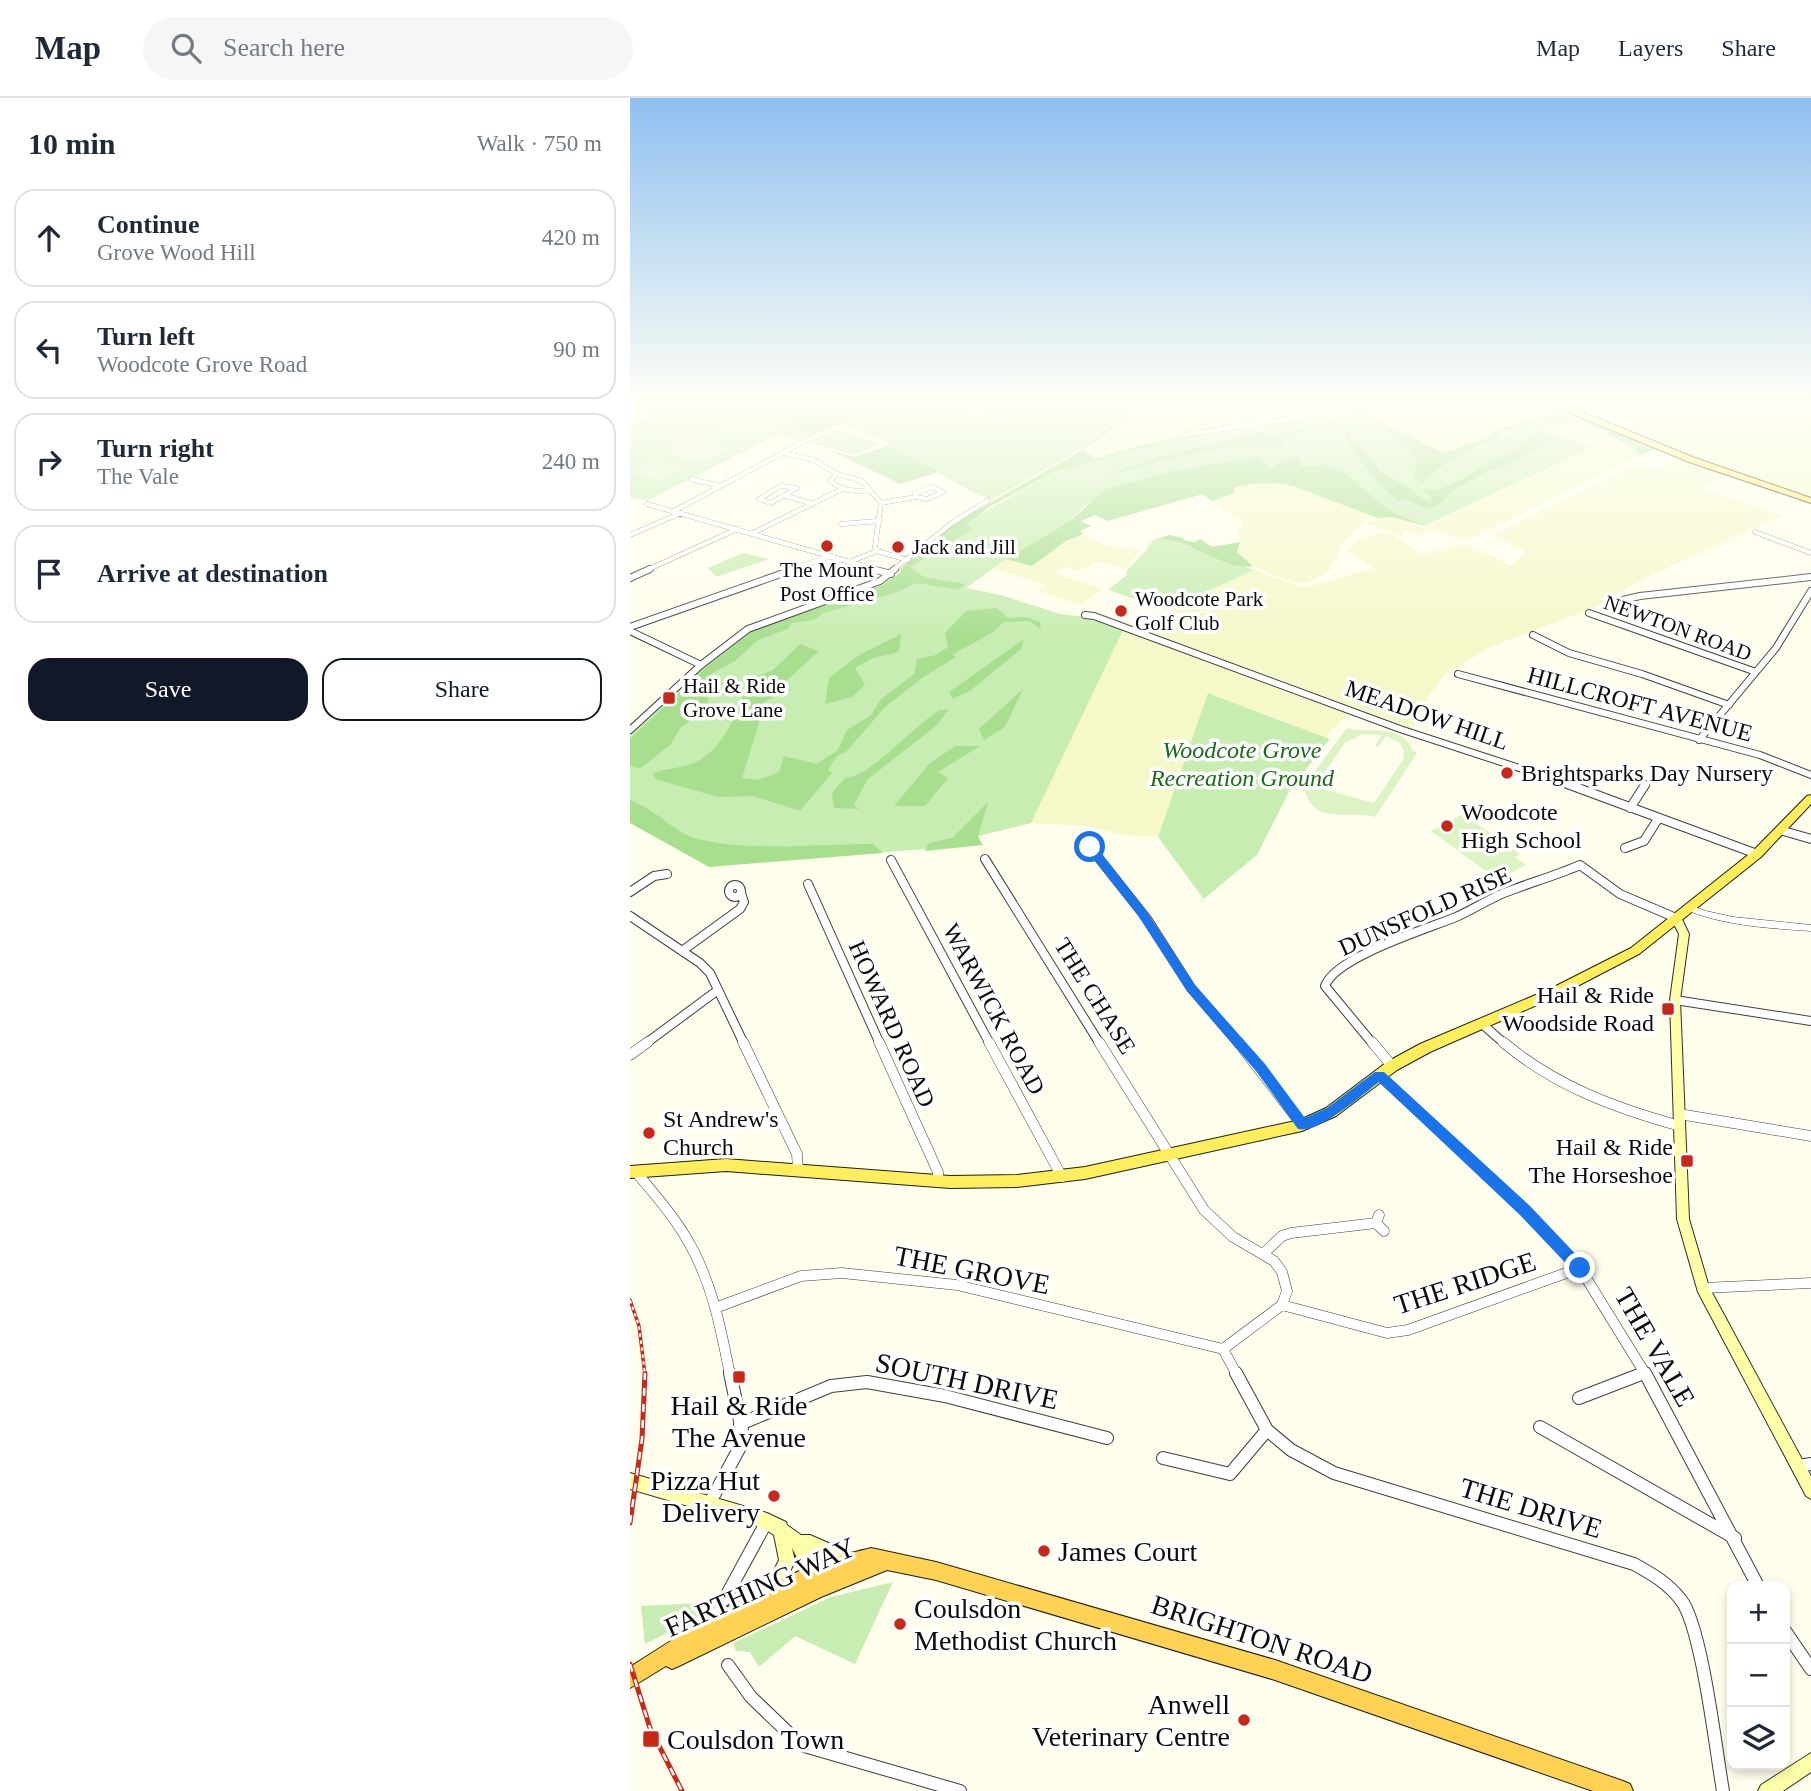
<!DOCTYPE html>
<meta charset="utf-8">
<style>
body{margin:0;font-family:Georgia,serif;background:#f6f6f7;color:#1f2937}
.controls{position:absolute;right:21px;bottom:21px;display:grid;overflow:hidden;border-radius:14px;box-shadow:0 4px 10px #0003}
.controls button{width:63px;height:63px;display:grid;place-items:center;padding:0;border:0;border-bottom:2px solid #e0e1e3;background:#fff;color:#1f2937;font:35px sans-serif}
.stop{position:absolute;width:21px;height:21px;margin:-16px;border:5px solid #1a73e8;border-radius:50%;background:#fff}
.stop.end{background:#1a73e8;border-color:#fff;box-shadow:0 2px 7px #0008}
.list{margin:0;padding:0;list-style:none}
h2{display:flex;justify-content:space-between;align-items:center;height:91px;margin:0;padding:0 28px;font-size:30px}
h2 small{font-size:23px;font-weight:400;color:#747a83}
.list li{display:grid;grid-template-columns:46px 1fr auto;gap:21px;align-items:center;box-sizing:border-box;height:98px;margin:0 14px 14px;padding:0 14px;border:2px solid #e0e1e3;border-radius:21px}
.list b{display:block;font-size:26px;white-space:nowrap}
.list p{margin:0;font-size:23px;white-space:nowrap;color:#747a83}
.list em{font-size:23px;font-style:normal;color:#747a83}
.actions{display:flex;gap:14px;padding:21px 28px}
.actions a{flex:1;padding:16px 0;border:2px solid #111827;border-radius:21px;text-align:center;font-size:24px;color:#111827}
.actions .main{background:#111827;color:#fff}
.icon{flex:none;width:38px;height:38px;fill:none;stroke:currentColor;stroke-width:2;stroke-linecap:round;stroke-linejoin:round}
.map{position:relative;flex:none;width:1181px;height:1693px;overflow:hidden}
header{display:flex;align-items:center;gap:42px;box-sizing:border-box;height:98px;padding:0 35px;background:#fff;border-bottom:2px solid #e0e1e3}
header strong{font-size:33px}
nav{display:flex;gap:38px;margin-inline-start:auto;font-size:24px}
.search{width:490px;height:63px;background:#f6f6f7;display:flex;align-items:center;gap:18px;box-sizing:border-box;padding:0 24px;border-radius:38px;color:#747a83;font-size:26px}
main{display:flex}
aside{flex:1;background:#fff}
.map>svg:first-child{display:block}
.farmland{fill:#f5f8c9}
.green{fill:#c8edb2}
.forest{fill:#a8df8f}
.pitch{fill:#dcf3c4;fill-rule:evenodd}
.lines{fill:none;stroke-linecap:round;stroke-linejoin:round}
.minor-far4-casing{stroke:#3f3f3f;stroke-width:5}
.minor-far3-casing{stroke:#3f3f3f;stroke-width:8}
.minor-far2-casing{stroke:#3f3f3f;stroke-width:10}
.minor-far1-casing{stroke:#3f3f3f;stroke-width:11}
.minor-casing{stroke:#3f3f3f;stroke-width:14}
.tertiary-casing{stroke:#3f3f3f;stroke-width:1}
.secondary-casing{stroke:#2e2e2e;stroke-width:2}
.primary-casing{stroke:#1d1d1d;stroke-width:2}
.trunk-casing{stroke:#1d1d1d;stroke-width:2}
.minor-far4{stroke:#fff;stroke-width:4.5}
.minor-far3{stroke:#fff;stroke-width:6}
.minor-far2{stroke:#fff;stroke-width:8}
.minor-far1{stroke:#fff;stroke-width:10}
.minor{stroke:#fff;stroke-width:12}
.tertiary{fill:#fff;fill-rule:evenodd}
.secondary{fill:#fcffa7;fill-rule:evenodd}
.primary{fill:#ffee5c;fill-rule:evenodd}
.trunk{fill:#ffd253;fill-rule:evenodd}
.rail-far1-casing{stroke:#c92818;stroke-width:3.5}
.rail-casing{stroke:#c92818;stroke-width:5}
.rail-far1{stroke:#fff;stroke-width:2;stroke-dasharray:3.5;stroke-linecap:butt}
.rail{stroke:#fff;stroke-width:2.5;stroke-dasharray:8;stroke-linecap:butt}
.route{fill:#1a73e8}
.poi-dot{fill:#c92818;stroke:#fff;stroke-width:2.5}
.labels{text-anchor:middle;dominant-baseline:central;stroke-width:7;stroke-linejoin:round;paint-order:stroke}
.far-poi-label{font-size:21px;fill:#0c0c0c;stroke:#fff;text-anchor:start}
.far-street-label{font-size:21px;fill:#0c0c0c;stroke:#fff}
.street-label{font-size:24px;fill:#0c0c0c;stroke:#fff}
.park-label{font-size:24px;font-style:italic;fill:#1d6a17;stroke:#fff}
.poi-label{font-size:24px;fill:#0c0c0c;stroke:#fff;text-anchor:start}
.near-street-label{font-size:28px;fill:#0c0c0c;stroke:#fff}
.near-poi-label{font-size:28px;fill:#0c0c0c;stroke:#fff;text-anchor:start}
</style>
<header>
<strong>Map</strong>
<div class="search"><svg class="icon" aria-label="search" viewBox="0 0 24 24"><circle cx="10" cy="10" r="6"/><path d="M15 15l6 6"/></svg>Search here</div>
<nav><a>Map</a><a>Layers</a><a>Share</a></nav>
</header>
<main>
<aside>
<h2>10 min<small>Walk · 750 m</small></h2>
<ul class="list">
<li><svg class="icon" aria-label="ahead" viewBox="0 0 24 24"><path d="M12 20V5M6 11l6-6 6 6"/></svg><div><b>Continue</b><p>Grove Wood Hill</p></div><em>420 m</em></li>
<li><svg class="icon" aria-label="left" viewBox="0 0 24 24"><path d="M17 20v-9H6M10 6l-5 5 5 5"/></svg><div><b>Turn left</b><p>Woodcote Grove Road</p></div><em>90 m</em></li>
<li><svg class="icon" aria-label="right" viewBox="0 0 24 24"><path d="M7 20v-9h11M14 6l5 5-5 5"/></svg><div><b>Turn right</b><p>The Vale</p></div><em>240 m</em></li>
<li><svg class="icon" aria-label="arrive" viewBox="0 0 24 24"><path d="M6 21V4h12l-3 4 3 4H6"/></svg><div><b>Arrive at destination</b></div></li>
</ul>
<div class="actions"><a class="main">Save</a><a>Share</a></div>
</aside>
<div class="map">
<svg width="1181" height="1693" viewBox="0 0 1181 1693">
<rect width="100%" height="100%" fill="#fffeec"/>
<!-- farmland -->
<path class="farmland" d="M509 305H913L933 312 863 333 866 337 813 355 578 333 511 347 465 361 453 352 480 335Z
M979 305H1181V402L1045 353 982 327 997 323 975 310Z
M943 323 962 327 1002 349 1011 357 839 441 833 442 800 431 788 438 777 434 771 438 736 426 742 421 762 419 792 430 962 349 918 332 923 327Z
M1047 361 1094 376 1070 390 1153 418 1025 475 981 499 969 500 973 505 963 510 860 549 815 577 801 595 782 631 504 530 676 491 555 517 540 512 625 472 674 490 745 470 722 457 718 451 731 441 751 434 764 438 791 457 834 446 881 467 894 457 895 453 864 437 1007 367 1022 372Z
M650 385 743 416 714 444 699 473 676 485H666L629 471 612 459 607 453 611 441 608 435 614 424 582 403 604 395 603 390 608 388Z
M453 436 477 448 511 452 495 471 468 464 448 473 435 468 425 475 473 491 451 507 408 493 415 487 363 470 376 461 402 468 436 443Z
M494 530 720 614 696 639 579 595 528 739 495 737 456 728 401 725Z"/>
<!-- green -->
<path class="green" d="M14 305H312C263 315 215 318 171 344L146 337 17 403 0 399V327L19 319Z
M436 305H505L494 320 482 329Z
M319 306 351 318 375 319 437 308 480 331C442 357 403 379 362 401L342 394 252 342 213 328 242 318Z
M723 311 813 355 913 324 923 327 918 332 963 349 794 428 656 378 456 406 440 423 376 461 336 490 371 497 430 516 464 520 494 530 401 725 348 738 351 747 79 767 0 724V636L22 611 116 535 266 478 318 435 424 374 560 337Z
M206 331 250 346 225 357 177 344Z
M520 441 518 449 509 464 523 442 537 441 624 472 538 512 478 492 498 476 495 475 516 452Z
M113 455 139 461 86 479 78 470Z
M578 595 700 641 661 690 627 757 570 804 573 800 528 739Z
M263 1484 225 1566 165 1538 129 1569 120 1554 106 1553 103 1545 201 1499Z
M90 1504 83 1512 15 1546 11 1508Z"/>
<!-- forest -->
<path class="forest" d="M130 305H312L241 317 180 336 140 307Z
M325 305H436L482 329 507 305 478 335 453 351 465 361 511 347 578 333 424 374 359 409 336 427 343 431 280 469 294 479 336 486 328 492 287 485 265 495 193 515 186 521 162 525 158 531 128 542 105 563 81 576 78 604 67 618 51 629 41 646 10 671 0 667V641L75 570 121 534 253 487 272 473 269 472 325 425 442 358 479 331C457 317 425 295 401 318 372 319 352 316 325 305Z
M727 312 813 355 865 337 861 334 933 312 1025 351 1011 357 1002 349 952 323 923 327 913 324 867 336 870 339C850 347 805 367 793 385L783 379 788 362C777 353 767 339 755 331 745 325 734 322 727 312Z
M709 321 710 326H689L654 342 653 349C593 342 535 364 477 377L529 359 623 337 619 331C649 344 678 326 709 321Z
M712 327 741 359 750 374 779 390 792 401 801 404 800 397 794 391 809 392 840 377 849 369 888 350 909 333 921 340 887 363 856 374 823 392 808 407 796 411 778 402 768 403C751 389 715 348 712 327Z
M259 347 309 374 270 386 197 351 224 359Z
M667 356 672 369 694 366 711 372 757 411 794 428 762 419 748 420 663 388C644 384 623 384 604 390V395L582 403 573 396 478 423 465 417 451 423 461 428 450 433 453 436 436 443 402 468 376 461 440 423 475 392 543 373 629 358 640 371Z
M539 437 554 440 553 442 564 444 570 441 582 449 610 444 607 454 623 468C594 474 554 436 523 442Z
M367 510 378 520 396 519 410 524 411 531 399 523 374 524 363 534 322 557 326 559 292 580 254 610 217 653 207 658 198 672 202 675 170 713 123 698 88 699 25 681 23 675C37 670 54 670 66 664 96 649 109 610 119 581L143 572 170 546 189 553 154 585 151 596 136 603 112 680 128 682 149 674 154 658 186 666 207 653 217 632 241 617 250 602 284 576 287 561 306 557 318 549 315 535 336 513Z
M271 536 269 554 243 560 225 570 235 587 222 599 195 606 199 580 229 557Z
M394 541 391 551 340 593 323 601 319 594Z
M393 591 375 629 354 642 349 631Z
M310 612H318L307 627 237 682 224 707 229 711 204 710 202 695 215 680C241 679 284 627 310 612Z
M325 648H350L308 674 318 680 295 708H264L299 666Z
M0 702C24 710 44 734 65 740 112 754 192 746 243 746L253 755 79 769 0 725Z
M358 704 348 739 353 747 295 753 299 745 322 740Z"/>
<!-- pitch -->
<path class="pitch" d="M113 313 150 323 126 335 88 325Z
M58 341 99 351 72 364 31 354Z
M21 363 53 371 31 382 0 374Z
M717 630C740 637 771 623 783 653L787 655 745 719C722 711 685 729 675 693L671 692ZM733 636 752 637 745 648 748 649 756 638 769 644 774 653 773 662 744 705 685 689 715 645Z
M833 716 890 756 885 759 896 767 872 780 861 772 857 774 801 733Z"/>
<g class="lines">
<defs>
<path id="minor-far4" d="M553 337 749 307 824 305
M153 355 184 362 207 376 200 383C212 393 225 394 240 392
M207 376 232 383 251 405 245 449 247 453
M61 381 90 388
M151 388 167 390 141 405 129 401Z
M303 389 313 394 297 401 286 399 285 395Z
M156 398 180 405
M251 405 286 399
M17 406 248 472
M44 413 173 344
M211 426 249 423
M1125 434 1181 455
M123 435 212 391
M0 437 51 415
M247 453 278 462
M219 464 247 453
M17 472 107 431
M160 472 201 458
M263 472 322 425 358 402"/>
<path id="minor-far3" d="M242 471 261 476
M0 480 20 471
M980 505 1010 498 1181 479
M959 515 1126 574
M455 517 464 518 770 631 926 682
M0 529 165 471
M0 533 71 567
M903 537 939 555 1012 576 1099 607
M828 576 1130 657 1181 677
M0 632 71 567 118 531 250 483 265 471
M1069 642 1146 550 1181 493"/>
<path id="minor-far2" d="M921 680 1127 756
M1000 710 1015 687
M1150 732 1181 741
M458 741 460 749 517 821 561 890 609 946
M995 750 1014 743 1028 721
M355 761 470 946
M261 762 360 946
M178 786 250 946
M99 793a6 6 0 1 1 12 0a6 6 0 1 1-12 0Z
M0 794 24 778 37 776
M0 818 70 865 80 875 114 946
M52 853 110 811 114 804 111 795
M1045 902 1181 923
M851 925 875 946
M15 946 88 892
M743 946 695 888C705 859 797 831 826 819 842 812 857 802 874 795 899 785 925 778 950 767L990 796 1046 820"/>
<path id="minor-far1" d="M113 944 167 1056 168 1072
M249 944 308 1074V1083
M359 944 432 1079
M469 944 574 1112 603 1139 644 1163 652 1174 657 1193 652 1207 593 1251
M608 944 672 1027
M742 944 762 968
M873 944C925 988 985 1010 1050 1028
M0 957 18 944
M749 977 895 1112 950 1170 1016 1277
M1049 1016 1181 1038
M6 1074C24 1096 44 1118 58 1143 82 1184 91 1231 100 1277
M749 1117 746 1125 754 1133
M634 1155 652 1138 661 1135 746 1125
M1073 1190 1181 1185
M652 1207 757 1235 778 1232 950 1170
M85 1210 171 1178 212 1175 327 1187 593 1251
M593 1251 607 1277
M1009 1277 1015 1275"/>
<path id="minor" d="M606 1275 637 1332 661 1352 704 1375 1004 1466C1022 1476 1038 1485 1051 1502 1072 1529 1086 1654 1093 1693
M1015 1275 1128 1488
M949 1300 1014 1275
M110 1326 201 1288 237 1284 315 1298 477 1340
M910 1329 1105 1440
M533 1360 600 1376 637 1332
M1169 1368 1181 1366
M78 1408 110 1349 113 1337 100 1275
M94 1502 137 1423
M1155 1533 1181 1571
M98 1567 121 1599 171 1647 330 1693"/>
<path id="tertiary" d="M1059 807 1076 813 1103 819 1181 827V833C1138 830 1096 828 1056 812L1054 810 1056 808Z"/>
<path id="secondary" d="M1046 816 1050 817 1059 836 1050 902 1059 1121 1079 1189 1181 1378V1401L1176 1398 1068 1194 1047 1121 1040 902 1049 836 1041 820Z
M0 1375 137 1415 156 1424 157 1427 171 1437H180L226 1457 228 1463 226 1469 220 1471 181 1454 190 1482 188 1488 182 1490 176 1488 170 1466 162 1450 165 1463 148 1499 142 1501 136 1499 134 1493 149 1462 144 1437 133 1430 0 1391Z
M1181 1655V1674L1153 1693H1128L1131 1687Z"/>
<path id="primary" d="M916 305H925L965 319 1065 360 1181 400V405L1059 364Z
M1181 697V706L1131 759 1009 856 932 896 800 954 767 972 706 1018 672 1033 455 1081 387 1089 320 1090 96 1073 0 1080V1068L96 1061 320 1078 387 1077 455 1069 670 1022 696 1010 757 964 790 946 922 890 1001 850 1123 753 1177 698Z"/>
<path id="trunk" d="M241 1450 306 1464 645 1562 993 1683 1000 1686 1003 1693H963L645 1582 306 1482 257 1472 191 1499 49 1568 42 1571 36 1568 0 1590V1569C62 1529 125 1489 194 1463 209 1457 226 1454 241 1450Z"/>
</defs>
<!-- minor-far4 casing -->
<use href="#minor-far4" class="minor-far4-casing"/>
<!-- minor-far3 casing -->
<use href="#minor-far3" class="minor-far3-casing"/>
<!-- minor-far2 casing -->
<use href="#minor-far2" class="minor-far2-casing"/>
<!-- minor-far1 casing -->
<use href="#minor-far1" class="minor-far1-casing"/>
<!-- minor casing -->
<use href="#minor" class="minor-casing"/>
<!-- tertiary casing -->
<use href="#tertiary" class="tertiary-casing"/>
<!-- secondary casing -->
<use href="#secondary" class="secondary-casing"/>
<!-- primary casing -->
<use href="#primary" class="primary-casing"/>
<!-- trunk casing -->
<use href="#trunk" class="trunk-casing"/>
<!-- minor-far4 -->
<use href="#minor-far4" class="minor-far4"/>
<!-- minor-far3 -->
<use href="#minor-far3" class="minor-far3"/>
<!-- minor-far2 -->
<use href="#minor-far2" class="minor-far2"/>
<!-- minor-far1 -->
<use href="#minor-far1" class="minor-far1"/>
<!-- minor -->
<use href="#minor" class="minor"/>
<!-- tertiary -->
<use href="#tertiary" class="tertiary"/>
<!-- secondary -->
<use href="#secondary" class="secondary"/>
<!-- primary -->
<use href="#primary" class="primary"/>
<!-- trunk -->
<use href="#trunk" class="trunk"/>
<defs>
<path id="rail-far1" d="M0 1202 9 1228 15 1277"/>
<path id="rail" d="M0 1425 12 1341 15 1275
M0 1566 20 1630 52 1693"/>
</defs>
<!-- rail-far1 casing -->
<use href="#rail-far1" class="rail-far1-casing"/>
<!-- rail casing -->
<use href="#rail" class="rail-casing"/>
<!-- rail-far1 -->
<use href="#rail-far1" class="rail-far1"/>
<!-- rail -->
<use href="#rail" class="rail"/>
</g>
<!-- sky -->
<linearGradient id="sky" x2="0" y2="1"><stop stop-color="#8fc0f0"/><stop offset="0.56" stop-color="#fffff6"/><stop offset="1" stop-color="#fffff6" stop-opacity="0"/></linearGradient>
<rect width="1181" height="542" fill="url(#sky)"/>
<!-- route -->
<path class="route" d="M456 746H464L515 811 565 887 635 966 675 1020 697 1010 745 974H754L900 1108 955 1166 957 1170 955 1175H945L890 1117 749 984C732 997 688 1036 668 1031L626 973 557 893 507 816 456 751Z"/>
<!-- markers -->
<g class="poi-dot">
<circle cx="197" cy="448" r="7"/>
<circle cx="268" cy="449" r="7"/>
<circle cx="491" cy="513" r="7"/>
<rect x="32" y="593" width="14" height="14" rx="3.5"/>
<circle cx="877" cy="675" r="7"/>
<circle cx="817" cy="728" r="7"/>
<rect x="1031" y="904" width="14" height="14" rx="3.5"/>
<circle cx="19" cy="1035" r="7"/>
<rect x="1050" y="1056" width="14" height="14" rx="3.5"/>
<rect x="102" y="1272" width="14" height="14" rx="3.5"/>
<circle cx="144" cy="1398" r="7"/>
<circle cx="414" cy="1453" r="7"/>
<circle cx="270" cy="1526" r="7"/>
<circle cx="614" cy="1622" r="7"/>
<rect x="12" y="1632" width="18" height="18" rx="3.5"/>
</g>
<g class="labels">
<!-- far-poi labels -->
<g class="far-poi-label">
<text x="282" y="449">Jack and Jill</text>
<text x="197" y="472" text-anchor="middle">The Mount<tspan x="197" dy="24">Post Office</tspan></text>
<text x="505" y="501">Woodcote Park<tspan x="505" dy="24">Golf Club</tspan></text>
<text x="53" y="588">Hail &amp; Ride<tspan x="53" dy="24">Grove Lane</tspan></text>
</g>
<!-- far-street labels -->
<g class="far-street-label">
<text transform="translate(1048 530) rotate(20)">NEWTON ROAD</text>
</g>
<!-- street labels -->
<g class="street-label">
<text transform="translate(1010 606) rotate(15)">HILLCROFT AVENUE</text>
<text transform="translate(797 617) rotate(19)">MEADOW HILL</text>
<text transform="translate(795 813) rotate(-24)">DUNSFOLD RISE</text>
<text transform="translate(465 898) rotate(58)">THE CHASE</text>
<text transform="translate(364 911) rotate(62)">WARWICK ROAD</text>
<text transform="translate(262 926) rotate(66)">HOWARD ROAD</text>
</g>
<!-- park labels -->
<g class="park-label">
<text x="612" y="652">Woodcote Grove<tspan x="612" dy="28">Recreation Ground</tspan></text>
</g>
<!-- poi labels -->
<g class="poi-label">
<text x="891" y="675">Brightsparks Day Nursery</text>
<text x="831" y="714">Woodcote<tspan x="831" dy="28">High School</tspan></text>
<text x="1024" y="897" text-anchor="end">Hail &amp; Ride<tspan x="1024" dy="28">Woodside Road</tspan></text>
<text x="33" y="1021">St Andrew's<tspan x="33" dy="28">Church</tspan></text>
<text x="1043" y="1049" text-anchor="end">Hail &amp; Ride<tspan x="1043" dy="28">The Horseshoe</tspan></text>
</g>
<!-- near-street labels -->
<g class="near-street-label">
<text transform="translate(342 1172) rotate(11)">THE GROVE</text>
<text transform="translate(835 1185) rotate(-18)">THE RIDGE</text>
<text transform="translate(1025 1249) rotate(60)">THE VALE</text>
<text transform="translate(337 1283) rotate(12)">SOUTH DRIVE</text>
<text transform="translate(901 1410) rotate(17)">THE DRIVE</text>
<text transform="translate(130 1489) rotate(-24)">FARTHING WAY</text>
<text transform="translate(632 1541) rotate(18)">BRIGHTON ROAD</text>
</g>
<!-- near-poi labels -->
<g class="near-poi-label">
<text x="109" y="1307" text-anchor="middle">Hail &amp; Ride<tspan x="109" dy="32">The Avenue</tspan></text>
<text x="130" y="1382" text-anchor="end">Pizza Hut<tspan x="130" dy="32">Delivery</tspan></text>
<text x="428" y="1453">James Court</text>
<text x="284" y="1510">Coulsdon<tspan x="284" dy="32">Methodist Church</tspan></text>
<text x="600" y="1606" text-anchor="end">Anwell<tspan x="600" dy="32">Veterinary Centre</tspan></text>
<text x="37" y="1641">Coulsdon Town</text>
</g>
</g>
</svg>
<div class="controls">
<button>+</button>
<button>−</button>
<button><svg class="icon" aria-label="layers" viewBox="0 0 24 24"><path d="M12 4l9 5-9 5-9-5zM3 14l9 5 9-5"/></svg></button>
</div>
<div class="stop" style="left:460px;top:749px"></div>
<div class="stop end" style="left:950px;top:1170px"></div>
</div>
</main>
